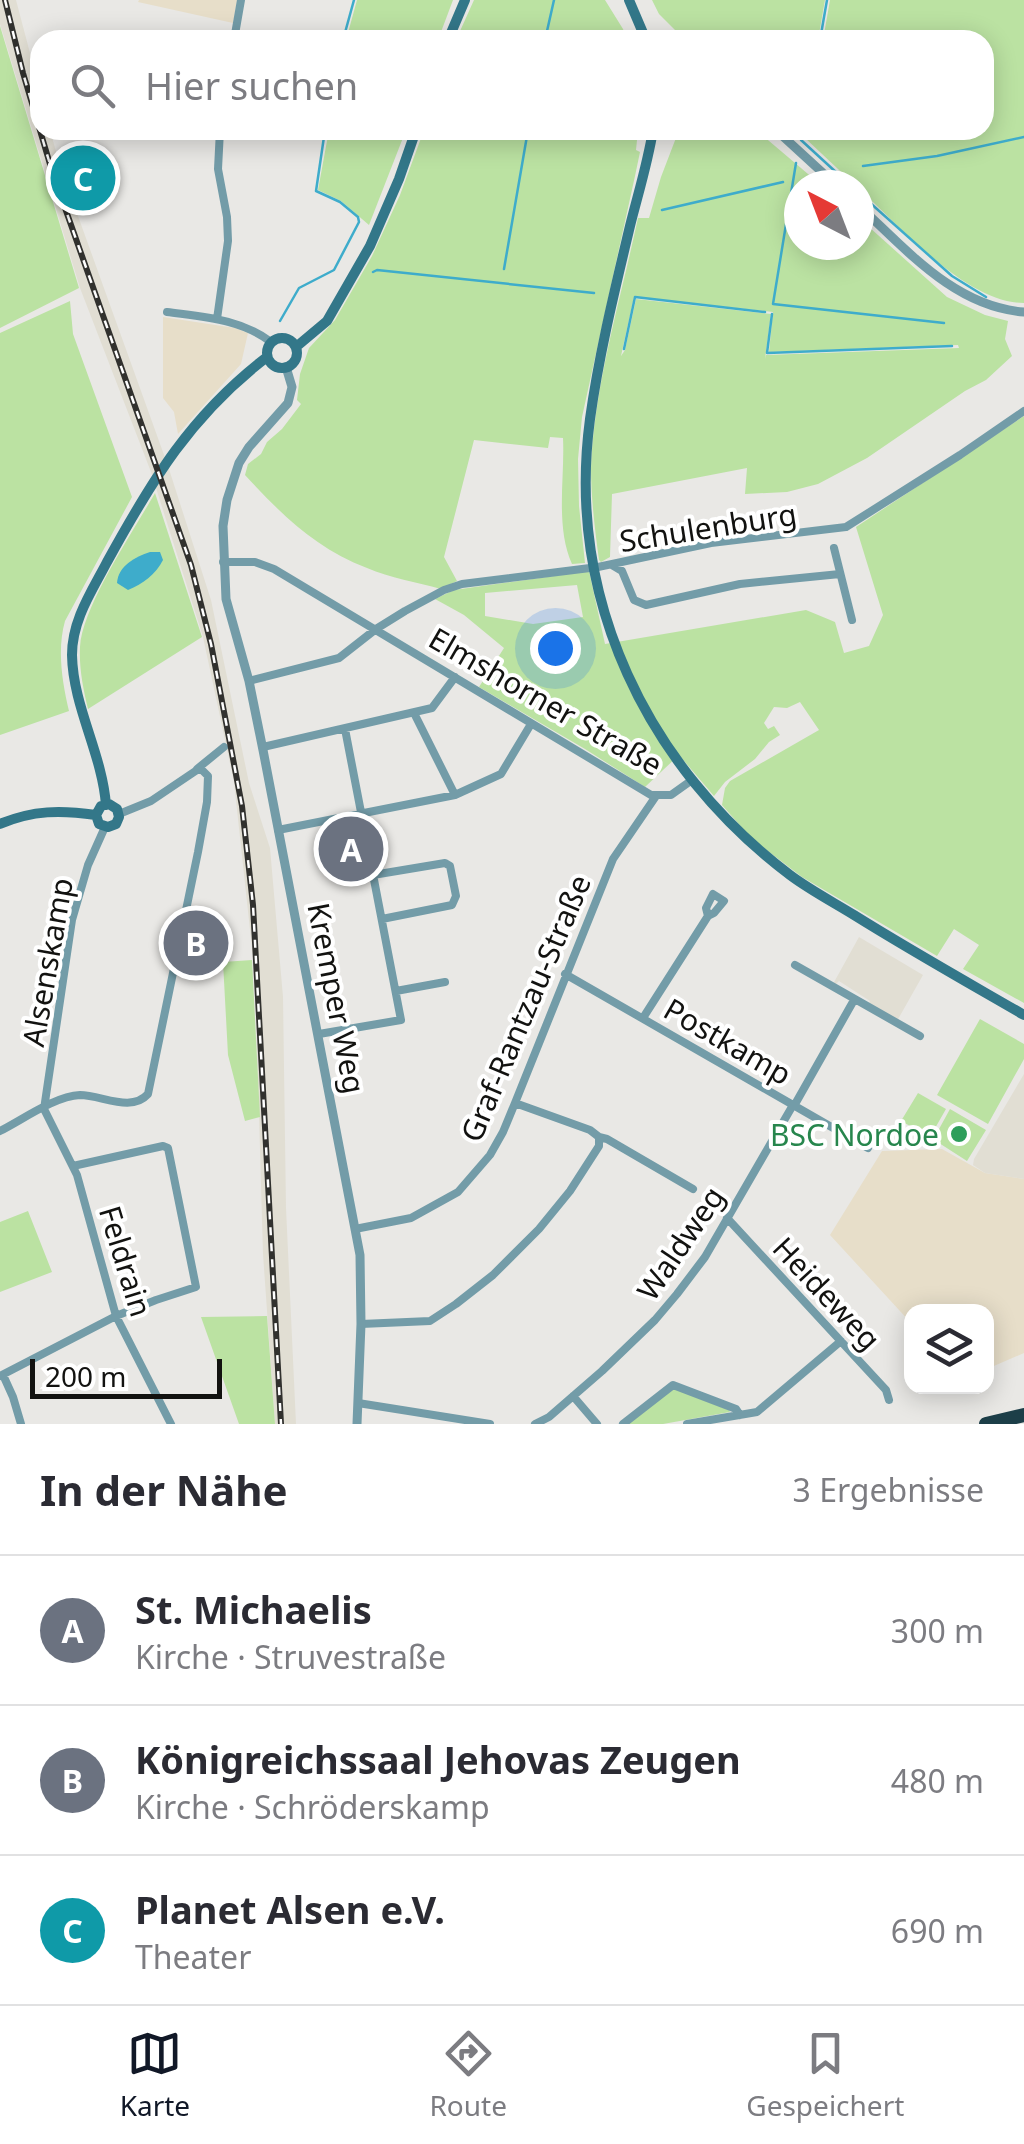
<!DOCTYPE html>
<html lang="de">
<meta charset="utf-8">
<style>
body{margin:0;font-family:"Noto Sans",sans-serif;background:#f2f2f3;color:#2b2b33}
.controls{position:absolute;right:30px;bottom:30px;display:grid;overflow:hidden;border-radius:20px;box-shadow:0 5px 25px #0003}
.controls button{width:90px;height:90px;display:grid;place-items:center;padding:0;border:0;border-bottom:2px solid #e1e1e2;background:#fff;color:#2b2b33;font:50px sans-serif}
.compass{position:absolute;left:784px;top:170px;width:90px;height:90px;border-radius:50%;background:#fff;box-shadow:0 5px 25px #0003;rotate:318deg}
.scale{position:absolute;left:30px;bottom:25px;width:192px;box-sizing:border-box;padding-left:10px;border:5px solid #121210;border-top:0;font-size:28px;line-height:35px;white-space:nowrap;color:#121210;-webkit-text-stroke:8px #fff;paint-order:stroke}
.you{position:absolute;left:555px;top:648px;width:35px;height:35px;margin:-25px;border:8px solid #fff;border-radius:50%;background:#1a73e8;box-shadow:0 0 0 15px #1a73e833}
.badge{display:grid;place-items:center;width:65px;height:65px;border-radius:50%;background:#111827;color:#fff;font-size:32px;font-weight:700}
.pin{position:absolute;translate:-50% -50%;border:5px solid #fff;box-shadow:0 2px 10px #0006}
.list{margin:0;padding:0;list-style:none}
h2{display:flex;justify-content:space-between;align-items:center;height:130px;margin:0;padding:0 40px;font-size:42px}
h2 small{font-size:32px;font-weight:400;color:#7c7c81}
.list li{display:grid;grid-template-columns:65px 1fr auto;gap:30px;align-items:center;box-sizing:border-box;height:150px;padding:0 40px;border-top:2px solid #e1e1e2}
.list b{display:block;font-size:38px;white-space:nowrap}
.list p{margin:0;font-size:32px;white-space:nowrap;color:#7c7c81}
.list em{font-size:32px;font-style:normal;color:#7c7c81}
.icon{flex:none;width:55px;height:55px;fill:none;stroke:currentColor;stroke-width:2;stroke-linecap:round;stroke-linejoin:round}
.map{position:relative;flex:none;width:1024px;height:1424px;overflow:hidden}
.search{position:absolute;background:#fff;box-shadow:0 5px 25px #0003;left:30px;right:30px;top:30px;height:110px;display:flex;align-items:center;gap:25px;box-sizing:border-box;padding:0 35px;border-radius:30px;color:#7c7c81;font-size:38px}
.sheet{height:580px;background:#fff}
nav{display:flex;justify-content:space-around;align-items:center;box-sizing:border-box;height:140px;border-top:2px solid #e1e1e2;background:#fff;font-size:28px;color:#7c7c81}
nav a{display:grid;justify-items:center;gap:5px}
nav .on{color:#111827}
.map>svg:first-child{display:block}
.commercial{fill:#e7dec9}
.built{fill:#e1ded3}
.green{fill:#bbe2a2;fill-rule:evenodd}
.water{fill:#3eaccb}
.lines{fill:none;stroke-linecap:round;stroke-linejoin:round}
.stream{stroke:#3eaccb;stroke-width:2.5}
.minor{stroke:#739ca8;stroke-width:8}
.tertiary{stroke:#739ca8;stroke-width:9}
.secondary{stroke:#337789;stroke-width:10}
.motorway{stroke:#1c3e48;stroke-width:14}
.rail-casing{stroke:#31312e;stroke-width:6}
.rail{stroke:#fff;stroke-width:2.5;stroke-dasharray:8;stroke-linecap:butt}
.leisure-dot{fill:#2e9e5b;stroke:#fff;stroke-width:4}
.labels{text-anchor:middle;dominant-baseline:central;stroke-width:8;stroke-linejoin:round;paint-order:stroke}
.street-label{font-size:30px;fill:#121210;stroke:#fff}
.leisure-label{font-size:30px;fill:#27864d;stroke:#fff;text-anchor:end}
</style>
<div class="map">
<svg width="1024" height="1424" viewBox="0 0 1024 1424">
<rect width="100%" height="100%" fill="#e9e8e5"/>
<!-- commercial -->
<path class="commercial" d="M139 0H237L233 23 138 2Z
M163 317 235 328 248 333 241 364 178 434 174 412 163 398Z
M942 1149 985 1173 1024 1179V1353L987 1369 986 1312H912L911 1323 830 1235 882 1151Z"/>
<!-- built -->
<path class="built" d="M0 0H16L40 91V130H50L60 166 168 466 211 600 249 783 270 848 283 997 286 1208 296 1424H275L263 1254 255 976 234 782 203 637 151 472 80 288 0 24Z
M859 937 923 975 897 1021 868 1005 870 1001 839 981 835 985 833 984Z
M1024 1074V1179L985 1173 973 1165 974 1159Z"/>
<!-- green -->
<path class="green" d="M357 0H453L438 40H346Z
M474 0H605L623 29 627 40H456Z
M652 0H825L818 40H685L659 14Z
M830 0H1024V303C966 303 900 226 859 189V185H855L805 138 806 130H984V40H823Z
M0 26 79 288 0 328Z
M329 130H406L369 225 341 201 318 190Z
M424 130H638L636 150 640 152 635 176 582 417 578 459 579 506 585 563 572 564C555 526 565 478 563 438L550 437 548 448 474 440 444 557 457 581 441 589C417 582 390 578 367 568 315 548 282 515 245 475L248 464 261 454 267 442 282 429 301 404 297 400 300 374 309 348 335 320 372 256 400 195Z
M679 130H756L821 185H799V245H859V218L947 297 985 315 1008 321 1005 339 1012 356 986 380 965 391 867 458 818 484 787 492 745 494 747 468 612 494 610 557 601 562 599 560C595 530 591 499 591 468 594 386 621 298 638 218H649L661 177ZM634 297 773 312 769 352 958 345 959 348 766 355 765 359 771 314 636 299 625 350 621 356Z
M70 301 73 334 132 497 65 621C57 649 62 682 69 711L0 735V333Z
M1024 416V1003L963 969 979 945 954 929 937 956 802 877 752 839 722 805 725 788 730 781 819 730 800 702 787 708 774 707 764 723 768 729 774 726 780 735 769 742 755 759 725 782 714 796 679 755 645 787 585 749 479 687 504 648 464 615 435 599 454 590 589 571 605 644 806 610 835 622 844 653 869 646 883 615 856 527ZM577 585 583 617 533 624 485 616V593Z
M155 493 202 637 88 709C83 688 79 668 80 647 82 607 134 530 155 493Z
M252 960 260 1117 245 1121 228 1055 223 962Z
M980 1019 1024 1044V1059L988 1124 937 1095Z
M918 1093 946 1109 930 1137 901 1121Z
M950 1109 986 1130 967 1161 939 1143 937 1149H928Z
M28 1211 52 1272 0 1292V1222Z
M267 1316 275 1424H239L201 1317Z
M672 1388 729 1410 730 1412 663 1424H626Z"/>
<!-- water -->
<path class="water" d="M150 552H160L163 560C156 574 143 584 128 590L117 583C118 566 135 557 150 552Z"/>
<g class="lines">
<!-- stream -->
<path class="stream" d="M343 40 354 0
M545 40 554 0
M820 40 827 0
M803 130 801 140 850 185
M796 163 773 304 944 323
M863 166 937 156 1024 137
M859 193 952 276 986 297
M662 210 783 182
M504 269 528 130
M373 272 377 270 594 293
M772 314 767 353 952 346
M280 321 299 288 334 270 359 222 358 217 340 202 316 191 325 130
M624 349 635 297 765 312"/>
<!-- minor -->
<path class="minor" d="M234 40 241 0
M167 312C203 317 241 319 271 342
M217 319 228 241 227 217 218 169 220 130
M834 548 852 620
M223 562H255L274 569 651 795H671L692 780
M612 565 622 571 634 600 646 605 740 584 840 574
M249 681 339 658 376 629 405 611 444 590 462 584 598 567 711 543 846 527 960 455 1024 411
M414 713 455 795
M263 747 432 708 455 677
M197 769 224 747
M278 830 455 795 501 774 531 724
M373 875 445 863 450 866 456 896 452 905 382 919
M795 965 920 1036
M565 974 868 1148
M396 991 445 982
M643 1018 708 916 714 913 724 901 713 894 706 908 708 916
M319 1034 401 1020 345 729
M794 1106 854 1000
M44 1109 77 1175 116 1316 171 1424
M44 1109 72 920 88 865 105 827
M0 1131C22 1120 55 1096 80 1095 102 1095 131 1113 148 1094L198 852 207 802 208 776 202 770H197L151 801 119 814
M599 1137 607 1139 693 1189
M727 1218 886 1390 889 1400
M355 1229 411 1218 458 1192 490 1155 503 1132 515 1103 613 859 656 796
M361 1324 430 1321 456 1304 493 1275 539 1229 570 1191 599 1146V1137L590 1130 515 1103
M3 1375 13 1397 21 1424
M0 1376 116 1316 156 1300 196 1287 168 1148 163 1146 73 1166
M573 1396 597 1424
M358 1403 490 1424
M535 1424 549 1417 602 1371 655 1320 677 1294 705 1257 793 1105
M623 1424 673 1385 736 1409 740 1415
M687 1424 757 1412 841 1341"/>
<!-- tertiary -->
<path class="tertiary" d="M776 130 836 185
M859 206C907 250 955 307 1024 312
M286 367 292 387 288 403 249 447 239 463 227 500 223 526 226 599 249 681 263 750 360 1255 361 1324 357 1424"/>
<!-- secondary -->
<path class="secondary" d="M629 0 646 40
M448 40 465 0
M653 130C648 162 638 194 630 226 615 289 599 354 590 419 566 599 647 767 790 875 810 890 833 902 854 915 910 950 967 982 1024 1015
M267 353a15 15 0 1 1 30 0a15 15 0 1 1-30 0Z
M296 347 327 321 370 246 399 179 416 130
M106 805C102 753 73 707 72 655 72 620 92 591 107 562 152 480 191 415 267 357
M0 824C33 810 61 810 96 815L99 824 108 827 116 824 119 817 117 809 109 804 101 806 96 815"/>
<!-- motorway -->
<path class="motorway" d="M986 1424 1024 1415"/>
<defs>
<path id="rail" d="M5 0 23 73 52 171 191 565 211 644 230 743 242 806 253 905 281 1424"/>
</defs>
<!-- rail casing -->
<use href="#rail" class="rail-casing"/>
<!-- rail -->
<use href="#rail" class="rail"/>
</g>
<!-- markers -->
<circle class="leisure-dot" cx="959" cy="1134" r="10"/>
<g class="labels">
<!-- street labels -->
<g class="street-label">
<text transform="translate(708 527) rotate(-9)">Schulenburg</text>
<text transform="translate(546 701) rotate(30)">Elmshorner Straße</text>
<text transform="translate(47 962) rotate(-80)">Alsenskamp</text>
<text transform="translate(337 998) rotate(79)">Kremper Weg</text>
<text transform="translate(525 1008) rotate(-67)">Graf-Rantzau-Straße</text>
<text transform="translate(728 1041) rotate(30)">Postkamp</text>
<text transform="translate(680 1243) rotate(-56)">Waldweg</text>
<text transform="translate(126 1261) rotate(73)">Feldrain</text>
<text transform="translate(827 1293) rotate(47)">Heideweg</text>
</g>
<!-- leisure labels -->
<g class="leisure-label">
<text x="939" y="1134">BSC Nordoe</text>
</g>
</g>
</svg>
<div class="controls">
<button><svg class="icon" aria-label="layers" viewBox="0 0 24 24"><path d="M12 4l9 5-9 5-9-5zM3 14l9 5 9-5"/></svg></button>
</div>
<svg class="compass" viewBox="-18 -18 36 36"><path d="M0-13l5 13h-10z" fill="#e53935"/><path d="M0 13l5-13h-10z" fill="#7c7c81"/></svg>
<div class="scale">200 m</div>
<div class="you"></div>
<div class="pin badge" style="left:351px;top:849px;background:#6b7280">A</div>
<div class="pin badge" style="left:196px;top:943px;background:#6b7280">B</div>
<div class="pin badge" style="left:83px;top:178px;background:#0f9aa8">C</div>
<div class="search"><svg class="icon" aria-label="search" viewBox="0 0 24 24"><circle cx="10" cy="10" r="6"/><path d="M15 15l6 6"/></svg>Hier suchen</div>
</div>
<section class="sheet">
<h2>In der Nähe<small>3 Ergebnisse</small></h2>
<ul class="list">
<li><span class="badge" style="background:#6b7280">A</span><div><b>St. Michaelis</b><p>Kirche · Struvestraße</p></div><em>300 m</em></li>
<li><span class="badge" style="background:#6b7280">B</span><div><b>Königreichssaal Jehovas Zeugen</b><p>Kirche · Schröderskamp</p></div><em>480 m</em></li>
<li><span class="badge" style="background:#0f9aa8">C</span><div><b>Planet Alsen e.V.</b><p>Theater</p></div><em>690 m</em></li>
</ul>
</section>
<nav>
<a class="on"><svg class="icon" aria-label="map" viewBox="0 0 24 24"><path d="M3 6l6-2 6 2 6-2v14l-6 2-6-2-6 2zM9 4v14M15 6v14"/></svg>Karte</a>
<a><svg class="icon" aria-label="directions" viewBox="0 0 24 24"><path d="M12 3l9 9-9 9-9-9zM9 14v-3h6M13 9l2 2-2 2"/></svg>Route</a>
<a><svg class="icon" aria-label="saved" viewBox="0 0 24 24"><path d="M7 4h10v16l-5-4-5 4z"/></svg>Gespeichert</a>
</nav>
